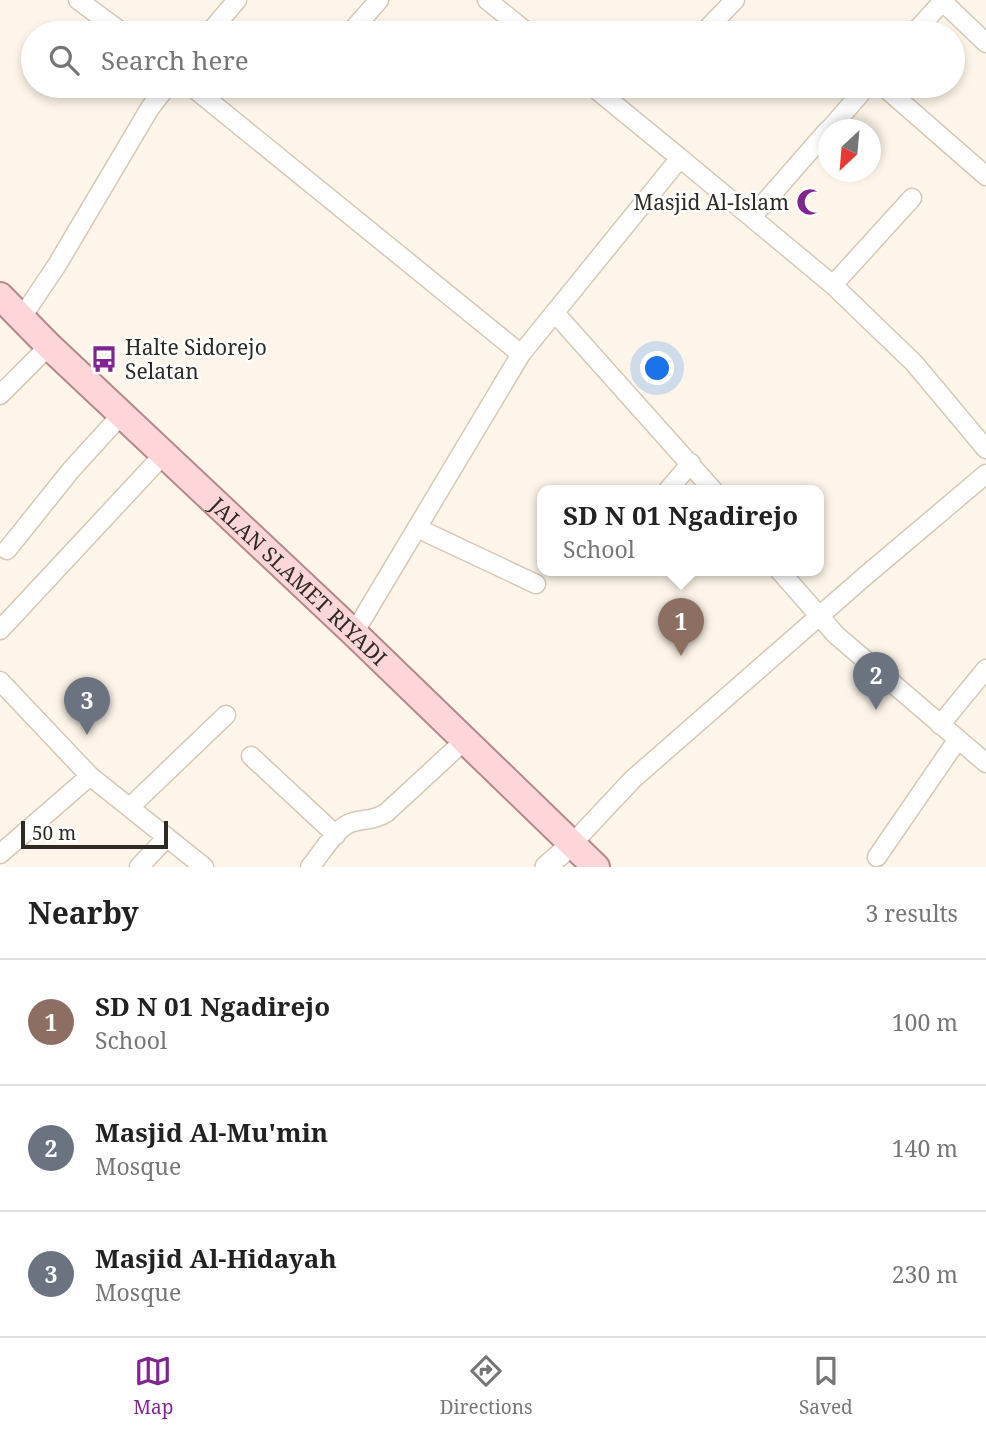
<!DOCTYPE html>
<style>
body{margin:0;font-family:"Noto Serif",serif;background:#f6f6f6;color:#222}
.compass{position:absolute;left:818px;top:119px;width:63px;height:63px;border-radius:50%;background:#fff;box-shadow:0 4px 10px #0003;rotate:206deg}
.scale{position:absolute;left:21px;bottom:18px;width:147px;box-sizing:border-box;padding-left:7px;border:4px solid #2e2922;border-top:0;font-size:19px;line-height:24px;white-space:nowrap;color:#2e2922;-webkit-text-stroke:5px #fff;paint-order:stroke}
.you{position:absolute;left:658px;top:369px;width:24px;height:24px;margin:-18px;border:5px solid #fff;border-radius:50%;background:#1a73e8;box-shadow:0 0 0 10px #1a73e833}
.badge{display:grid;place-items:center;width:46px;height:46px;border-radius:50%;background:#7f2490;color:#fff;font-size:23px;font-weight:700}
.pin{position:absolute;translate:-50% -58px;filter:drop-shadow(0 2px 4px #0008)}
.pin::after{content:'';position:absolute;top:37px;width:24px;height:21px;background:inherit;clip-path:polygon(0 0,100% 0,50% 100%)}
.popup{position:absolute;left:537px;top:485px;width:287px;height:91px;box-sizing:border-box;display:grid;place-content:center;border-radius:14px;background:#fff;filter:drop-shadow(0 2px 5px #0005);font-size:23px;white-space:nowrap;color:#767676}
.popup b{font-size:26px;color:#222}
.popup::after{content:'';position:absolute;left:50%;top:100%;margin-left:-14px;border:14px solid transparent;border-top-color:#fff}
.list{margin:0;padding:0;list-style:none}
h2{display:flex;justify-content:space-between;align-items:center;height:91px;margin:0;padding:0 28px;font-size:30px}
h2 small{font-size:23px;font-weight:400;color:#767676}
.list li{display:grid;grid-template-columns:46px 1fr auto;gap:21px;align-items:center;box-sizing:border-box;height:126px;padding:0 28px;border-top:2px solid #e0e0e0}
.list b{display:block;font-size:26px;white-space:nowrap}
.list p{margin:0;font-size:23px;white-space:nowrap;color:#767676}
.list em{font-size:23px;font-style:normal;color:#767676}
.icon{flex:none;width:38px;height:38px;fill:none;stroke:currentColor;stroke-width:2;stroke-linecap:round;stroke-linejoin:round}
.map{position:relative;flex:none;width:986px;height:867px;overflow:hidden}
.search{position:absolute;background:#fff;box-shadow:0 4px 10px #0003;left:21px;right:21px;top:21px;height:77px;display:flex;align-items:center;gap:18px;box-sizing:border-box;padding:0 24px;border-radius:38px;color:#767676;font-size:26px}
.sheet{height:469px;background:#fff}
nav{display:flex;justify-content:space-around;align-items:center;box-sizing:border-box;height:98px;border-top:2px solid #e0e0e0;background:#fff;font-size:19px;color:#767676}
nav a{display:grid;justify-items:center;gap:4px}
nav .on{color:#7f2490}
.map>svg:first-child{display:block}
.lines{fill:none;stroke-linecap:round;stroke-linejoin:round}
.minor-casing{stroke:#d6c8b6;stroke-width:21}
.tertiary-casing{stroke:#d6c8b6;stroke-width:24}
.primary-casing{stroke:#b5888a;stroke-width:30}
.minor{stroke:#fff;stroke-width:18}
.tertiary{stroke:#fff;stroke-width:21}
.primary{stroke:#fed6da;stroke-width:26}
.labels{text-anchor:middle;dominant-baseline:central;stroke-width:5;stroke-linejoin:round;paint-order:stroke}
.poi-label{font-size:21px;fill:#2e2922;stroke:#fff;text-anchor:end}
.street-label{font-size:21px;fill:#2e2922;stroke:#fff}
</style>
<div class="map">
<svg width="986" height="867" viewBox="0 0 986 867">
<rect width="100%" height="100%" fill="#fdf5e9"/>
<g class="lines">
<defs>
<path id="minor" d="M78 0 123 33
M487 0 528 33
M941 0 986 43
M706 30 735 0
M209 33 237 0
M350 33 379 0
M914 33 944 0
M191 86 521 354
M592 86 680 158
M883 86 986 176
M829 130 867 86
M752 217 828 130
M833 285 912 198
M555 313 713 490
M22 317 57 265 150 108 167 86
M0 395 49 346
M668 490 691 463
M417 528 536 584
M7 550 71 470 122 414
M779 570 836 635 986 763
M0 630 165 453
M354 633 521 354 680 158 833 285 914 363 986 449
M0 681 90 776 204 867
M940 725 986 669
M251 756 336 835
M130 807 226 715
M571 845 633 779 864 577 986 474
M0 854 90 776
M877 857 958 739
M139 867 167 837
M310 867C321 854 333 832 348 824 361 818 372 822 386 813L464 741"/>
<path id="tertiary" d="M546 867 571 845"/>
<g id="primary">
<path id="s1" d="M0 296 49 346 354 633 596 867"/>
</g>
</defs>
<!-- minor casing -->
<use href="#minor" class="minor-casing"/>
<!-- tertiary casing -->
<use href="#tertiary" class="tertiary-casing"/>
<!-- primary casing -->
<use href="#primary" class="primary-casing"/>
<!-- minor -->
<use href="#minor" class="minor"/>
<!-- tertiary -->
<use href="#tertiary" class="tertiary"/>
<!-- primary -->
<use href="#primary" class="primary"/>
</g>
<!-- icons -->
<defs>
<symbol id="mosque-bare" viewBox="-9 -9 18 18"><path d="M3.5-4.9A6 6 0 1 0 3.5 4.9A5 5 0 1 1 3.5-4.9Z" fill="#7f2490" stroke="#fff" stroke-width="2.5" paint-order="stroke"/></symbol>
<symbol id="bus-bare" viewBox="-9 -9 18 18"><path d="M-5-6H5V4H4V6H2V4H-2V6H-4V4H-5ZM-3.5-4V0h7V-4ZM-3.5 1.2v1.5H-2V1.2ZM2 1.2v1.5H3.5V1.2Z" fill="#7f2490" stroke="#fff" stroke-width="2.5" paint-order="stroke"/></symbol>
</defs>
<g fill-rule="evenodd">
<use href="#mosque-bare" x="791" y="183" width="38" height="38"/>
<use href="#bus-bare" x="85" y="340" width="38" height="38"/>
</g>
<g class="labels">
<!-- poi labels -->
<g class="poi-label">
<text x="789" y="202">Masjid Al-Islam</text>
<text x="125" y="347" text-anchor="start">Halte Sidorejo<tspan x="125" dy="24">Selatan</tspan></text>
</g>
<!-- street labels -->
<g class="street-label">
<text stroke="none"><textPath href="#s1" startOffset="413">JALAN SLAMET RIYADI</textPath></text>
</g>
</g>
</svg>
<svg class="compass" viewBox="-18 -18 36 36"><path d="M0-13l5 13h-10z" fill="#e53935"/><path d="M0 13l5-13h-10z" fill="#767676"/></svg>
<div class="scale">50 m</div>
<div class="you"></div>
<div class="pin badge" style="left:681px;top:656px;background:#8d6e63">1</div>
<div class="popup"><b>SD N 01 Ngadirejo</b>School</div>
<div class="pin badge" style="left:876px;top:710px;background:#6b7280">2</div>
<div class="pin badge" style="left:87px;top:735px;background:#6b7280">3</div>
<div class="search"><svg class="icon" aria-label="search" viewBox="0 0 24 24"><circle cx="10" cy="10" r="6"/><path d="M15 15l6 6"/></svg>Search here</div>
</div>
<section class="sheet">
<h2>Nearby<small>3 results</small></h2>
<ul class="list">
<li><span class="badge" style="background:#8d6e63">1</span><div><b>SD N 01 Ngadirejo</b><p>School</p></div><em>100 m</em></li>
<li><span class="badge" style="background:#6b7280">2</span><div><b>Masjid Al-Mu'min</b><p>Mosque</p></div><em>140 m</em></li>
<li><span class="badge" style="background:#6b7280">3</span><div><b>Masjid Al-Hidayah</b><p>Mosque</p></div><em>230 m</em></li>
</ul>
</section>
<nav>
<a class="on"><svg class="icon" aria-label="map" viewBox="0 0 24 24"><path d="M3 6l6-2 6 2 6-2v14l-6 2-6-2-6 2zM9 4v14M15 6v14"/></svg>Map</a>
<a><svg class="icon" aria-label="directions" viewBox="0 0 24 24"><path d="M12 3l9 9-9 9-9-9zM9 14v-3h6M13 9l2 2-2 2"/></svg>Directions</a>
<a><svg class="icon" aria-label="saved" viewBox="0 0 24 24"><path d="M7 4h10v16l-5-4-5 4z"/></svg>Saved</a>
</nav>
